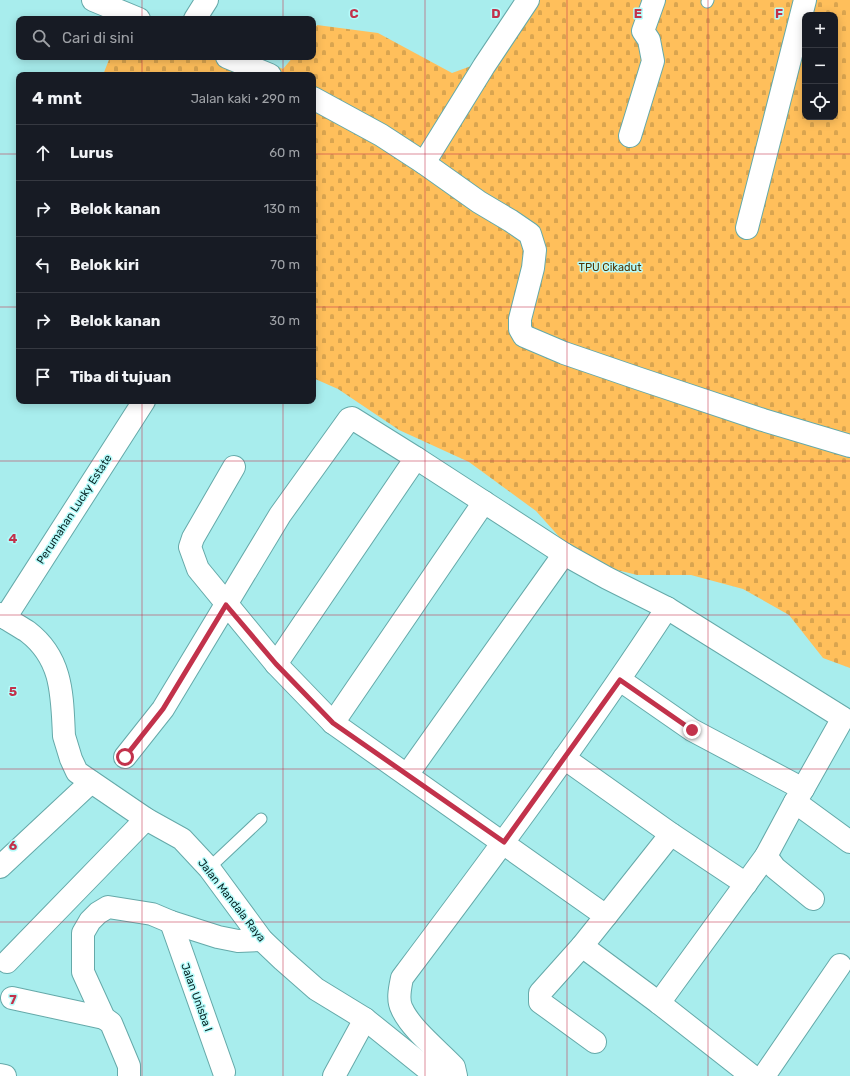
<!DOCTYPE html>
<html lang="id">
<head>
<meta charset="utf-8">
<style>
  :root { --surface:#171b24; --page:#20242c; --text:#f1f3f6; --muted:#9ea1a6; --line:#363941 }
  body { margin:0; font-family:Rubik,sans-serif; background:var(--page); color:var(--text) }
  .controls { position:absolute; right:12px; top:12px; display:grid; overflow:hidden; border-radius:8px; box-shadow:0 2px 10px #0003 }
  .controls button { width:36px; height:36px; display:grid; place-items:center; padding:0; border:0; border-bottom:1px solid var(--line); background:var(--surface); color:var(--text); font:20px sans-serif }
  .stop { position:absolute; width:12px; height:12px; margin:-9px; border:3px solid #c2324b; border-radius:50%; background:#fff }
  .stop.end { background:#c2324b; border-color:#fff; box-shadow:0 1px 4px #0008 }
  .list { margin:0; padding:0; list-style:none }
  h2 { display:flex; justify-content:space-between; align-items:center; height:52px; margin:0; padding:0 16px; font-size:17px }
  h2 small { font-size:13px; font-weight:400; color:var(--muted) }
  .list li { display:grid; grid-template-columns:26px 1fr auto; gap:12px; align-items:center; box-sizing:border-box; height:56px; padding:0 16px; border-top:1px solid var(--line) }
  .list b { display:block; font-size:15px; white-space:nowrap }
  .list em { font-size:13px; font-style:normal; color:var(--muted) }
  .icon { flex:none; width:22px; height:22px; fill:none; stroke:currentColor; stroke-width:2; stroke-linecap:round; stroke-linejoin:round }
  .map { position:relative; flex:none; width:850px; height:1076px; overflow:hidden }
  .search { position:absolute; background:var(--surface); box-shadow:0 2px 10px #0003; left:16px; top:16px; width:300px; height:44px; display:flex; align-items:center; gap:10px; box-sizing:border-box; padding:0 14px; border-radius:8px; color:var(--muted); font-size:15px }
  .panel { position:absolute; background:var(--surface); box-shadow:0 2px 10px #0003; left:16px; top:72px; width:300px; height:332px; border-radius:8px }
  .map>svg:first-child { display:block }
  .cemetery { fill:url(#cemetery-stones); fill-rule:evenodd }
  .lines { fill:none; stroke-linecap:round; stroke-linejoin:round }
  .lane-casing { stroke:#65a9a9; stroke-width:13 }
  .street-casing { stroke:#65a9a9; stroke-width:24 }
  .secondary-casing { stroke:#65a9a9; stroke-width:24 }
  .lane { stroke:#fff; stroke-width:11 }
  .street { stroke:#fff; stroke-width:22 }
  .secondary { stroke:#fff; stroke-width:22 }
  .route { stroke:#c2324b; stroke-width:5 }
  .grid { fill:none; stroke:#c2324b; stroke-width:1; stroke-opacity:0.55 }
  .labels { text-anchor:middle; stroke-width:3; stroke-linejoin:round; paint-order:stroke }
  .park-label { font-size:11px; fill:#503300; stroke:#b5fbfa }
  .street-label { font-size:11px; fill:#072424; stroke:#b5fbfa }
  .grid-label { font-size:13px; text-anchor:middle; font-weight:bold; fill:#c2324b; stroke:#b5fbfa; stroke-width:3; stroke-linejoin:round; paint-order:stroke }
</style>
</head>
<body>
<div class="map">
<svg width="850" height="1076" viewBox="0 0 850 1076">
  <defs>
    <pattern id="cemetery-stones" width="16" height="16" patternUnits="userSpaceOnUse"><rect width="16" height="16" fill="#ffbf5b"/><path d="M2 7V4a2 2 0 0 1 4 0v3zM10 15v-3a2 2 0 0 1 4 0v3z" fill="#d9a44f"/></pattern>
  </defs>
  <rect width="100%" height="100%" fill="#a8eded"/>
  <path class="cemetery" d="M529,0H850V668L823,658L789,615L743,589L691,575H637L581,561L536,511L469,462L399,430L338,389L313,378V75H103L110,57H255L283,69L293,57H313V31L317,25L378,33L452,73L485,61ZM805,15H835V117H805Z"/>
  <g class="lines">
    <g class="lane-casing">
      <g id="lane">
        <path d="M707,2L708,0"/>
        <path d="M209,868L261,819"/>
      </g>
    </g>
    <g class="street-casing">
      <g id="street">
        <path d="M93,0L139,19"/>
        <path d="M195,19L207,0"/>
        <path d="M227,57L270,75"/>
        <path d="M313,98L381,135L424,163L479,202L511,221L530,234L535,250L533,268L520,319V329L524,336L564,353L637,378L763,420L850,446"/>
        <path d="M630,136L653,61L649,40L643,31L654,0"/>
        <path d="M424,163L484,66L528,0"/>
        <path d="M747,228L805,0"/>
        <path d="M416,458L564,554L607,578L667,608L843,718L803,789L795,802L766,856L659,1003"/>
        <path d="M234,467L193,538L190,547L198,569L276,664L333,723L606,916L582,946"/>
        <path d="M5,618L144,401"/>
        <path d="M620,680L692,730L803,789"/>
        <path d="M333,723L484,502"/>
        <path d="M125,757L163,709L280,515L349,419L352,418L416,458L276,664"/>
        <path d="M564,758L671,834L746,884"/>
        <path d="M407,775L564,554"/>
        <path d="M795,802L850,842"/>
        <path d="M766,856L775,868L813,899"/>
        <path d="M0,867L91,782"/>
        <path d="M606,916L671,834"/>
        <path d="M171,922L224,1072"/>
        <path d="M7,962L146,819"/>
        <path d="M12,998L104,1018"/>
        <path d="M595,1042L540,1002V993L582,946L659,1003L752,1076"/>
        <path d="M0,1075L5,1076"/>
        <path d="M129,1076V1066L111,1023L104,1018L83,972V933L90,921L98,913L108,907L152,914L171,922L218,937L238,941L262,940"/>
        <path d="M334,1076L365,1019"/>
        <path d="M456,1076L454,1067C439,1051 411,1029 402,1009C397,1000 400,988 402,978C493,857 584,735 667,608"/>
        <path d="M764,1076L840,965"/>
      </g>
    </g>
    <g class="secondary-casing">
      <path id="secondary" d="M0,614C9,621 19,626 28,632C63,659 62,696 64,736L71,759L77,772L146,819L182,839L209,868L262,940L283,960L316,989L365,1019L436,1076"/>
    </g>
    <use href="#lane" class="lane"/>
    <use href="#street" class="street"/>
    <use href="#secondary" class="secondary"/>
  </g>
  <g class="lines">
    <path class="route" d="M125,757L163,709L226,605L276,664L333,723L504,842L620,680L692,730"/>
  </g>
  <path class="grid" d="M142,0V19M283,0V19M425,0V1076M567,0V1076M708,0V1076M142,57V75M283,57V75M0,154H19M313,154H850M0,307H19M313,307H850M142,401V1076M283,401V1076M0,461H850M0,615H850M0,769H850M0,922H850"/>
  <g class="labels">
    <g class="park-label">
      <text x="610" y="271">TPU Cikadut</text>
    </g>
    <g class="street-label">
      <text transform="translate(74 509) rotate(-57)" y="4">Perumahan Lucky Estate</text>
      <text transform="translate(232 900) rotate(52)" y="4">Jalan Mandala Raya</text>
      <text transform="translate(197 997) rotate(70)" y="4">Jalan Unisba I</text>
    </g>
  </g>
  <g class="grid-label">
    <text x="354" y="18">C</text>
    <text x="496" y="18">D</text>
    <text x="638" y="18">E</text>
    <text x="779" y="18">F</text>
    <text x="13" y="543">4</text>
    <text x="13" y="696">5</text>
    <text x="13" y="850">6</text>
    <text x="13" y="1004">7</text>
  </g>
</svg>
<div class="controls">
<button>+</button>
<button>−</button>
<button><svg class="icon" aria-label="locate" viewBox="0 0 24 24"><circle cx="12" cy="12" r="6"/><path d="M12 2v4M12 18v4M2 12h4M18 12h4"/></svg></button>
</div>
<div class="stop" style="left:125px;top:757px"></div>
<div class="stop end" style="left:692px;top:730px"></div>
<div class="search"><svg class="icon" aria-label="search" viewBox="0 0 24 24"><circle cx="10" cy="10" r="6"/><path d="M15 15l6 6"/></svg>Cari di sini</div>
<section class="panel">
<h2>4 mnt<small>Jalan kaki · 290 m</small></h2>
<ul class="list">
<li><svg class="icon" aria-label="ahead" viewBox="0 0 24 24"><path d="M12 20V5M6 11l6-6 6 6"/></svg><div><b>Lurus</b></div><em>60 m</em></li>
<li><svg class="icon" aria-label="right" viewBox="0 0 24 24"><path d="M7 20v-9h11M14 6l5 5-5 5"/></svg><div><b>Belok kanan</b></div><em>130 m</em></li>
<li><svg class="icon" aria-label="left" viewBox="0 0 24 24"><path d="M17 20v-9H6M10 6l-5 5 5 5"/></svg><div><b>Belok kiri</b></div><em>70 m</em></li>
<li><svg class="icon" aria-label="right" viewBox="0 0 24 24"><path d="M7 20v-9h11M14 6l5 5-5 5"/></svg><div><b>Belok kanan</b></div><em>30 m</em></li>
<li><svg class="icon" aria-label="arrive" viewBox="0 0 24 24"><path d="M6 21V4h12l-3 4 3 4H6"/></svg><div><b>Tiba di tujuan</b></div></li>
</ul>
</section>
</div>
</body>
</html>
